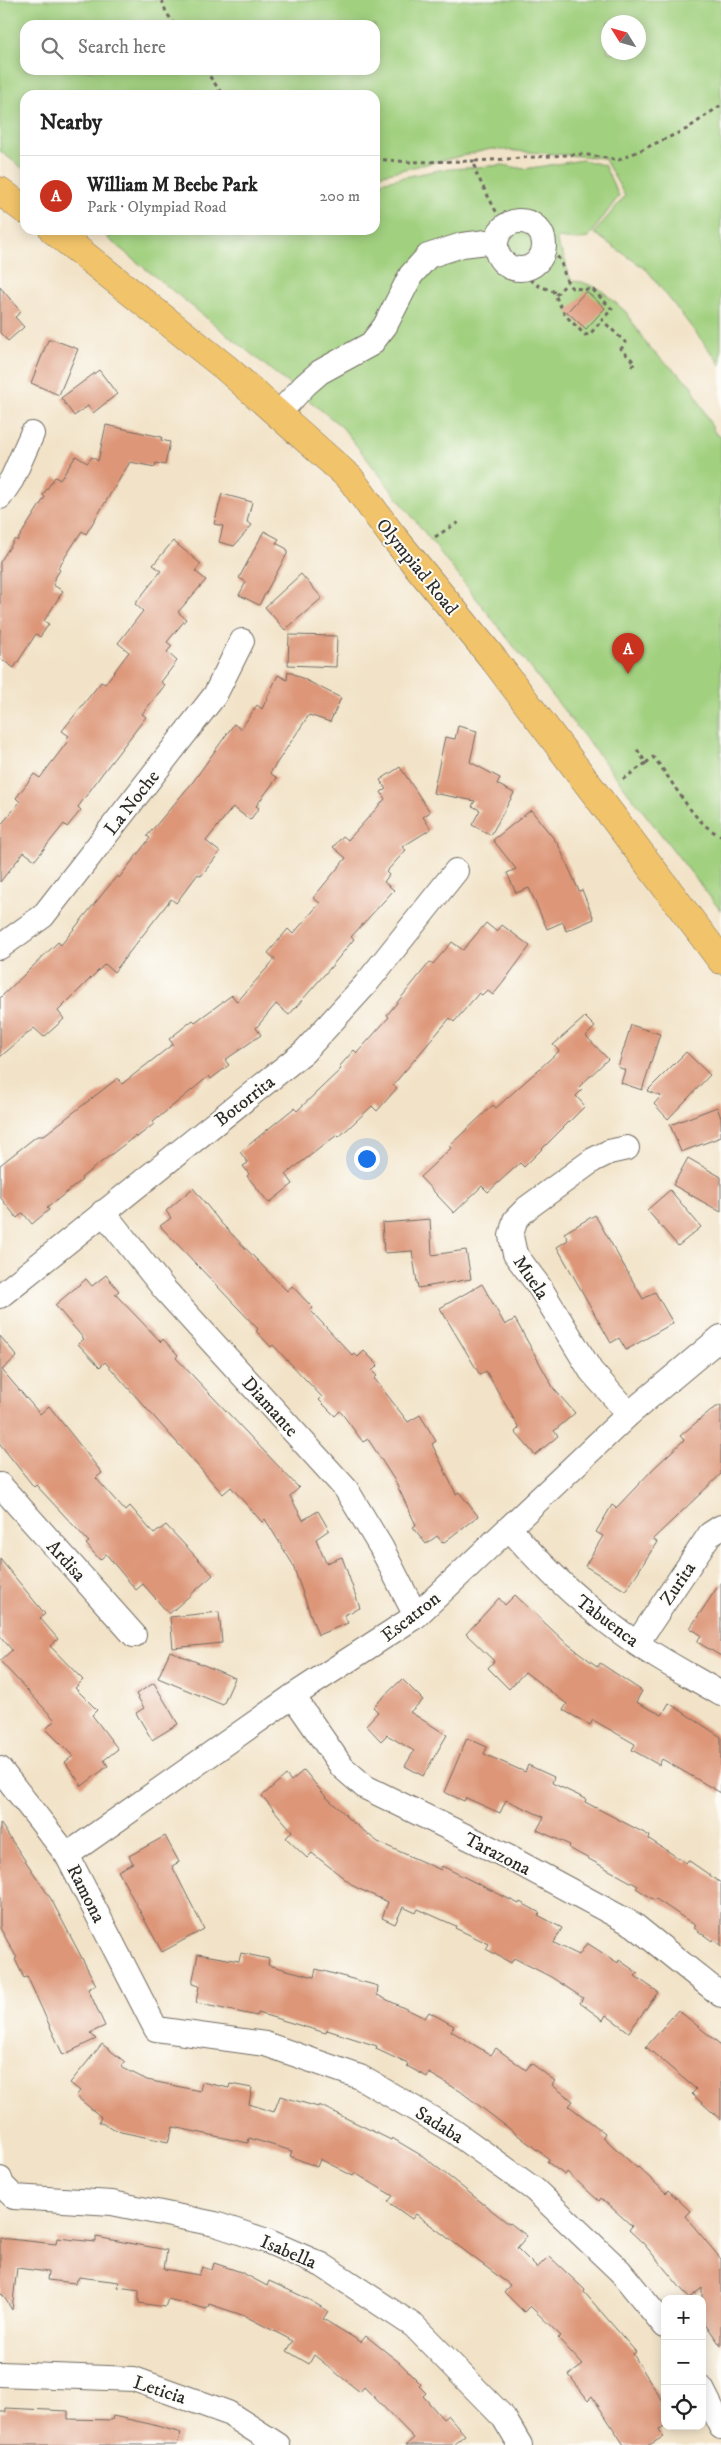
<!DOCTYPE html>
<html lang="en">
<head>
<meta charset="utf-8">
<style>
  :root { --surface:#fff; --page:#f6f6f6; --text:#222; --muted:#767676; --line:#e0e0e0; --accent:#c8321e }
  body { margin:0; font-family:"IM FELL DW Pica",serif; background:var(--page); color:var(--text) }
  .controls { position:absolute; right:15px; bottom:15px; display:grid; overflow:hidden; border-radius:10px; box-shadow:0 2px 12px #0003 }
  .controls button { width:45px; height:45px; display:grid; place-items:center; padding:0; border:0; border-bottom:1px solid var(--line); background:var(--surface); color:var(--text); font:25px sans-serif }
  .compass { position:absolute; left:601px; top:15px; width:45px; height:45px; border-radius:50%; background:var(--surface); box-shadow:0 2px 12px #0003; rotate:307deg }
  .you { position:absolute; left:366px; top:1158px; width:18px; height:18px; margin:-12px; border:4px solid #fff; border-radius:50%; background:#1a73e8; box-shadow:0 0 0 8px #1a73e833 }
  .badge { display:grid; place-items:center; width:32px; height:32px; border-radius:50%; background:var(--accent); color:#fff; font-size:16px; font-weight:700 }
  .pin { position:absolute; translate:-50% -41px; filter:drop-shadow(0 1px 2px #0008) }
  .pin::after { content:''; position:absolute; top:26px; width:18px; height:15px; background:inherit; clip-path:polygon(0 0,100% 0,50% 100%) }
  .list { margin:0; padding:0; list-style:none }
  h2 { display:flex; justify-content:space-between; align-items:center; height:65px; margin:0; padding:0 20px; font-size:21px }
  h2 small { font-size:16px; font-weight:400; color:var(--muted) }
  .list li { display:grid; grid-template-columns:32px 1fr auto; gap:15px; align-items:center; box-sizing:border-box; height:80px; padding:0 20px; border-top:1px solid var(--line) }
  .list b { display:block; font-size:19px; white-space:nowrap }
  .list p { margin:0; font-size:16px; white-space:nowrap; color:var(--muted) }
  .list em { font-size:16px; font-style:normal; color:var(--muted) }
  .icon { flex:none; width:28px; height:28px; fill:none; stroke:currentColor; stroke-width:2; stroke-linecap:round; stroke-linejoin:round }
  .map { position:relative; flex:none; width:721px; height:2445px; overflow:hidden }
  .search { position:absolute; background:var(--surface); box-shadow:0 2px 12px #0003; left:20px; top:20px; width:360px; height:55px; display:flex; align-items:center; gap:12px; box-sizing:border-box; padding:0 18px; border-radius:15px; color:var(--muted); font-size:19px }
  .panel { position:absolute; background:var(--surface); box-shadow:0 2px 12px #0003; left:20px; top:90px; width:360px; height:145px; border-radius:15px }
  .map>svg:first-child { display:block }
  .green { fill:#a1d07f; stroke:#667e55; fill-rule:evenodd }
  .building { fill:#dd9678 }
  .lines { fill:none; stroke-linecap:round; stroke-linejoin:round }
  .minor-casing { stroke:#716b62; stroke-width:26 }
  .major-casing { stroke:#716b62; stroke-width:29 }
  .path { stroke:#716b62; stroke-width:3; stroke-dasharray:4 4; stroke-linecap:butt }
  .minor { stroke:#fff; stroke-width:24 }
  .major { stroke:#f1c36a; stroke-width:28 }
  .labels { text-anchor:middle; stroke-width:4; stroke-linejoin:round; paint-order:stroke }
  .street-label { font-size:19px; fill:#2b2b2b; stroke:#fdfcf7 }
</style>
</head>
<body>
<div class="map">
<svg width="721" height="2445" viewBox="0 0 721 2445">
  <rect width="100%" height="100%" fill="#fdfcf7"/>
  <filter id="ink" filterUnits="userSpaceOnUse"><feTurbulence type="fractalNoise" baseFrequency=".02" numOctaves="2"/><feDisplacementMap in="SourceGraphic" scale="10" xChannelSelector="R" yChannelSelector="G"/><feConvolveMatrix kernelMatrix="1 2 1 2 8 2 1 2 1" color-interpolation-filters="sRGB"/></filter>
  <filter id="wash" filterUnits="userSpaceOnUse"><feTurbulence type="fractalNoise" baseFrequency=".0096" numOctaves="4" result="noise"/><feDisplacementMap in="SourceGraphic" scale="20" xChannelSelector="R" yChannelSelector="G"/><feGaussianBlur stdDeviation="1.12" result="paint"/><feColorMatrix in="noise" values="0 0 0 0 0 0 0 0 0 0 0 0 0 0 0 0 0 1.4 0 .05"/><feComposite in="paint" operator="in"/></filter>
  <g filter="url(#wash)">
    <rect width="100%" height="100%" fill="#f2e3c8"/>
    <g class="green">
      <path d="M0,0H721V365L647,270L594,233L625,196L604,158L491,149L375,176V95H25V170L0,151ZM608,22H638V52H608ZM25,25H375V70H25Z"/>
      <path d="M582,160L604,165L619,196L588,238L576,240L557,238C557,248 561,249 564,257C568,268 565,269 572,281L582,282L600,289L626,312L649,348L691,385L715,433L721,437V911L342,427L106,237L140,230H375V183L439,170L503,165L524,169Z"/>
    </g>
    <g id="blocks">
      <g class="building">
        <path d="M0,287L21,312L15,317L24,327L8,341L0,333Z"/>
        <path d="M586,291L605,308L586,329L567,312Z"/>
        <path d="M48,340H54L78,349L59,395L31,383Z"/>
        <path d="M99,370L117,394L93,413L88,406L74,416L61,398Z"/>
        <path d="M106,425L162,437L161,440L170,442L165,465L156,463L155,467L130,462L86,534L82,531L58,568L60,570L53,581L55,582L53,585L63,591L44,621L49,624L40,637L36,634L14,668L0,658V562L15,539L17,541L45,497L43,495L55,477L60,480L76,456L87,463L92,457L98,461Z"/>
        <path d="M222,494L252,502L247,522L252,525L234,546L219,542L223,526L214,524Z"/>
        <path d="M264,531L279,539L276,543L287,549V554L259,605L239,595L246,582L239,578Z"/>
        <path d="M173,541L201,564L195,571L206,580L178,612L186,619L167,642L172,646L167,652L177,661L161,682L165,685L142,714L146,717L102,774L78,807L81,810L67,827L64,824L35,860L24,852L0,882V826L20,802L16,798L34,774L40,778L68,741L66,739L69,736L62,731L101,682L105,684L129,652L118,643L143,611L135,604L161,571L153,565Z"/>
        <path d="M301,574L322,598L285,630L265,607Z"/>
        <path d="M289,635L337,636L336,667L288,665Z"/>
        <path d="M288,671L341,698L330,722L309,715L270,773L277,778L256,806L259,808L250,820L233,807L206,841L220,852L201,876L198,874L176,903L171,899L114,972L105,964L58,1011L64,1019L44,1037L34,1028L0,1057V998L58,942L61,945L117,876L119,878L150,838L147,836L192,783L234,724L241,729L257,705L262,709L278,675L287,680Z"/>
        <path d="M458,726L477,731L470,762L500,778L497,784L514,793L491,835L472,825L480,810L472,806L475,801L433,793L445,737L455,739Z"/>
        <path d="M400,767L430,812L423,817L431,829L402,847L406,850L386,872L389,875L384,882L394,890L351,937L354,939L331,967L289,1015L276,1004L256,1028L261,1035L225,1060L229,1065L211,1079L209,1076L153,1122L154,1124L136,1138L135,1136L81,1178L82,1180L47,1208L49,1210L32,1224L23,1213L17,1218L0,1197V1165L37,1136H43L118,1078L122,1084L173,1044L169,1039L193,1020L195,1022L232,995L237,1002L275,959L268,953L288,929L293,934L320,903L313,898L346,858L333,847L343,836L348,840L385,799L381,792L386,789L380,780Z"/>
        <path d="M531,810L558,844L579,891L582,890L594,919L566,931L563,922L547,929L529,888L516,893L507,873L516,869L493,840Z"/>
        <path d="M486,923L497,932L502,925L530,946L502,984L493,995L487,990L482,995L479,993L454,1022L450,1018L393,1085L397,1088L377,1111L372,1106L339,1137L337,1135L286,1174L293,1184L269,1203L247,1176L249,1174L243,1166L248,1163L240,1152L294,1108L297,1111L341,1069L339,1067L354,1050L357,1053L389,1017L387,1015L430,962L433,964L452,942L463,950Z"/>
        <path d="M585,1017L595,1027L586,1036L608,1059L579,1087L582,1090L576,1096L585,1106L524,1167L520,1163L488,1192L482,1186L454,1213L420,1177L451,1148L449,1146L493,1105L496,1108L559,1051L553,1045Z"/>
        <path d="M631,1025L660,1034L642,1090L621,1083L625,1070L618,1067Z"/>
        <path d="M686,1052L710,1075L668,1119L654,1104L661,1096L647,1091Z"/>
        <path d="M717,1107L721,1118V1137L681,1152L670,1125Z"/>
        <path d="M688,1158L721,1177V1212L673,1185Z"/>
        <path d="M193,1188L221,1223L287,1291L292,1286L313,1308L310,1310L353,1356L355,1354L358,1357L364,1351L378,1365L372,1371L377,1376L374,1378L408,1422L420,1415L436,1441L432,1444L456,1494L459,1492L478,1516L443,1543L437,1536L426,1544L413,1527L416,1525L395,1481L368,1439L363,1442L340,1411L335,1416L319,1400L322,1397L273,1345L271,1347L256,1331L258,1329L160,1226L171,1218L166,1211Z"/>
        <path d="M670,1190L701,1227L678,1246L647,1210Z"/>
        <path d="M595,1215L643,1299L655,1292L673,1323L626,1350L619,1338L611,1343L557,1247L568,1240L564,1233Z"/>
        <path d="M430,1219L432,1255L466,1250L471,1279L418,1288L412,1251L384,1253L382,1223Z"/>
        <path d="M106,1275L119,1291L115,1294L161,1342L163,1339L178,1355L176,1358L299,1488L290,1496L303,1520L318,1511L329,1530L316,1539L326,1563L342,1557L360,1608L344,1615L348,1623L318,1635L292,1563L265,1519L262,1522L231,1487L223,1494L105,1362L100,1367L78,1344L84,1339L55,1305L86,1279L92,1286Z"/>
        <path d="M482,1284L505,1325L515,1319L554,1389L575,1413L554,1431L558,1436L535,1455L515,1432L519,1428L486,1371L480,1375L440,1308Z"/>
        <path d="M0,1336L17,1356L2,1370L40,1414L49,1406L102,1473L96,1478L125,1511L130,1506L154,1534L166,1525L213,1575L169,1614L143,1584L136,1590L106,1554L100,1560L86,1544L89,1542L36,1485L34,1487L0,1444Z"/>
        <path d="M721,1405V1474L653,1539L657,1542L626,1591L585,1566L603,1536L596,1532L612,1505L616,1508L654,1468L684,1440L680,1436L711,1410Z"/>
        <path d="M0,1559L45,1614L40,1618L58,1639L50,1646L83,1680L75,1688L97,1710L92,1715L118,1749L104,1760L108,1766L82,1786L65,1762L73,1756L46,1729L55,1720L0,1661L12,1650L0,1636Z"/>
        <path d="M721,1582V1656L697,1642L701,1635L690,1628Z"/>
        <path d="M515,1595L564,1641L598,1667L600,1663L642,1691L636,1702L662,1715L669,1703L721,1737V1793L662,1759L659,1765L632,1750L635,1744L593,1720L590,1725L563,1710L567,1704L525,1672L509,1689L488,1668L494,1661L466,1634L499,1598L505,1605Z"/>
        <path d="M219,1612L222,1643L173,1648L170,1617Z"/>
        <path d="M170,1651L235,1678L223,1705L158,1678Z"/>
        <path d="M402,1679L423,1700L410,1712L447,1735L423,1776L405,1766L414,1751L387,1735L381,1741L366,1725L378,1712L373,1707Z"/>
        <path d="M154,1683L178,1724L152,1740L136,1713L144,1708L136,1694Z"/>
        <path d="M467,1738L487,1747L484,1754L525,1772L528,1765L554,1777L552,1783L586,1799L585,1802L650,1836L649,1839L686,1863L688,1860L721,1883V1946L713,1939L712,1941L694,1928L696,1926L656,1899L654,1900L636,1888L638,1886L569,1848L570,1845L537,1830L544,1817L506,1800L500,1813L466,1798L464,1801L444,1792Z"/>
        <path d="M304,1770L326,1797L346,1815L345,1816L378,1842L441,1870L442,1866L519,1904L520,1902L540,1913L538,1915L562,1928L554,1943L579,1955L587,1943L618,1963L619,1960L638,1973L635,1976L658,1992L629,2032L606,2015L603,2020L580,2003L583,1998L551,1977L514,1958L511,1963L486,1949L489,1944L455,1928L456,1926L418,1909L416,1913L403,1907L395,1924L382,1918L388,1902L355,1887L312,1853L307,1858L286,1838L292,1831L262,1796L286,1775L291,1781Z"/>
        <path d="M0,1823L51,1899L96,1985L88,1989L105,2026L90,2033L96,2039L63,2055L27,1976L24,1978L15,1959L17,1958L0,1928Z"/>
        <path d="M165,1836L179,1862L172,1866L204,1929L162,1952L118,1871L133,1863L129,1856Z"/>
        <path d="M241,1953L269,1959L268,1965L314,1977L316,1969L378,1986L377,1995L425,2018L429,2012L454,2026L451,2031L491,2055L496,2048L526,2070L531,2063L555,2081L552,2085L573,2101L569,2106L605,2133L603,2137L637,2168L638,2167L666,2193L668,2190L690,2211L685,2216L721,2259V2346L702,2319V2288L689,2298L644,2244L629,2230L632,2226L601,2198L599,2201L567,2172L565,2175L547,2162L549,2159L460,2091L429,2073L427,2077L407,2066L408,2064L376,2049L377,2046L327,2030L326,2033L258,2013L257,2016L196,2003L199,1986L192,1984L198,1954L239,1961Z"/>
        <path d="M678,2010L721,2045V2120L692,2094L696,2089L646,2047Z"/>
        <path d="M102,2044L125,2062L121,2067L147,2080L200,2091L202,2082L229,2088L230,2084L252,2088L249,2104L274,2112L280,2096L318,2107L319,2105L391,2140L392,2138L424,2157L509,2224L510,2223L527,2236L517,2248L537,2268L549,2256L585,2290L584,2292L636,2352L633,2354L665,2405V2427L659,2430L663,2437L649,2445H624L592,2396L588,2400L569,2375L583,2365L558,2338L561,2336L530,2306L524,2312L504,2292L510,2285L416,2214L412,2219L388,2202L393,2196L355,2173L353,2176L320,2159L317,2167L290,2156L292,2151L249,2138L248,2143L173,2127L168,2142L121,2132L99,2122L101,2117L76,2096L80,2091L70,2083Z"/>
        <path d="M96,2237L167,2250L164,2269L199,2275L202,2267L212,2270L214,2263L241,2272L267,2286L269,2281L306,2298L328,2311L323,2319L361,2342L366,2336L400,2363L421,2384L419,2386L426,2393L423,2396L443,2419L448,2415L465,2435L453,2445H406L414,2438L364,2387L360,2392L314,2355L309,2364L287,2351L293,2341L245,2316L209,2304L207,2309L168,2299L165,2307L139,2303V2290L118,2287L119,2282L79,2277L75,2283L47,2280L48,2272L17,2268L12,2310L3,2295L0,2294V2238L56,2244L57,2238L96,2242Z"/>
        <path d="M6,2408L68,2411V2419L112,2420L113,2416L150,2424L181,2433L177,2445H0V2412H6Z"/>
      </g>
    </g>
  </g>
  <g filter="url(#ink)">
    <use href="#blocks" fill-opacity="0" stroke="#716b62" stroke-width="1"/>
    <g class="lines">
      <g class="minor-casing">
        <g id="minor">
          <circle cx="520" cy="245" r="24"/>
          <path d="M277,415L305,385L320,372L371,344L385,326L411,275L428,256L462,245L495,241"/>
          <path d="M0,497L12,479L32,434"/>
          <path d="M0,947L43,916L215,695L242,641"/>
          <path d="M627,1148L609,1152L593,1160L527,1208L515,1220L511,1236L515,1254L539,1286L591,1371L629,1414"/>
          <path d="M103,1212L165,1290L346,1489L381,1547L416,1616"/>
          <path d="M0,1296L304,1052L365,985L456,871"/>
          <path d="M0,1485L134,1635"/>
          <path d="M509,1528C547,1572 588,1610 636,1643C663,1662 693,1677 721,1694"/>
          <path d="M637,1643L710,1534L721,1527"/>
          <path d="M293,1696L342,1767L365,1787L508,1857L634,1925L721,1995"/>
          <path d="M0,1769L67,1855L156,2029L265,2044L360,2077L453,2131L535,2190L620,2271L665,2326"/>
          <path d="M67,1855L293,1696L416,1616L629,1414L721,1337"/>
          <path d="M0,2179L2,2185L14,2197L112,2203L215,2224L267,2241L322,2265L414,2326L504,2418L520,2445"/>
          <path d="M0,2374L134,2379L228,2413L278,2445"/>
          <path d="M702,2389L721,2427"/>
        </g>
      </g>
      <g class="major-casing">
        <g id="major">
          <path d="M0,191L25,210"/>
          <path d="M53,230L226,368L350,478L391,534L495,661L721,960"/>
        </g>
      </g>
      <g class="path">
        <path d="M162,0L166,12L175,25"/>
        <path d="M205,70L223,95"/>
        <path d="M375,159L410,162L475,161V171L501,221"/>
        <path d="M475,161L582,154L619,160L687,129L721,105"/>
        <path d="M550,254L556,255C565,264 562,278 572,288L593,290L612,309L602,320L626,343L621,349L635,363L630,368"/>
        <path d="M530,280L539,286L553,291L565,315L585,335L590,334L602,320"/>
        <path d="M556,295L567,283"/>
        <path d="M435,537L457,523L460,527"/>
        <path d="M646,763L653,757C675,782 690,821 721,836"/>
        <path d="M623,779L646,763L636,748"/>
      </g>
      <use href="#minor" class="minor"/>
      <use href="#major" class="major"/>
    </g>
  </g>
  <g class="labels">
    <g class="street-label">
      <text transform="translate(418 566) rotate(51)" y="7">Olympiad Road</text>
      <text transform="translate(131 802) rotate(-52)" y="7">La Noche</text>
      <text transform="translate(244 1100) rotate(-38)" y="7">Botorrita</text>
      <text transform="translate(532 1277) rotate(56)" y="7">Muela</text>
      <text transform="translate(271 1406) rotate(48)" y="7">Diamante</text>
      <text transform="translate(67 1560) rotate(48)" y="7">Ardisa</text>
      <text transform="translate(677 1583) rotate(-56)" y="7">Zurita</text>
      <text transform="translate(410 1616) rotate(-38)" y="7">Escatron</text>
      <text transform="translate(608 1620) rotate(37)" y="7">Tabuenca</text>
      <text transform="translate(498 1853) rotate(27)" y="7">Tarazona</text>
      <text transform="translate(87 1893) rotate(63)" y="7">Ramona</text>
      <text transform="translate(440 2124) rotate(32)" y="7">Sadaba</text>
      <text transform="translate(289 2251) rotate(23)" y="7">Isabella</text>
      <text transform="translate(160 2389) rotate(18)" y="7">Leticia</text>
    </g>
  </g>
</svg>
<div class="controls">
<button>+</button>
<button>−</button>
<button><svg class="icon" aria-label="locate" viewBox="0 0 24 24"><circle cx="12" cy="12" r="6"/><path d="M12 2v4M12 18v4M2 12h4M18 12h4"/></svg></button>
</div>
<svg class="compass" viewBox="-18 -18 36 36"><path d="M0-13l5 13h-10z" fill="#e53935"/><path d="M0 13l5-13h-10z" fill="#767676"/></svg>
<div class="you"></div>
<div class="pin badge" style="left:628px;top:674px">A</div>
<div class="search"><svg class="icon" aria-label="search" viewBox="0 0 24 24"><circle cx="10" cy="10" r="6"/><path d="M15 15l6 6"/></svg>Search here</div>
<section class="panel">
<h2>Nearby<small></small></h2>
<ul class="list">
<li><span class="badge">A</span><div><b>William M Beebe Park</b><p>Park · Olympiad Road</p></div><em>200 m</em></li>
</ul>
</section>
</div>
</body>
</html>
